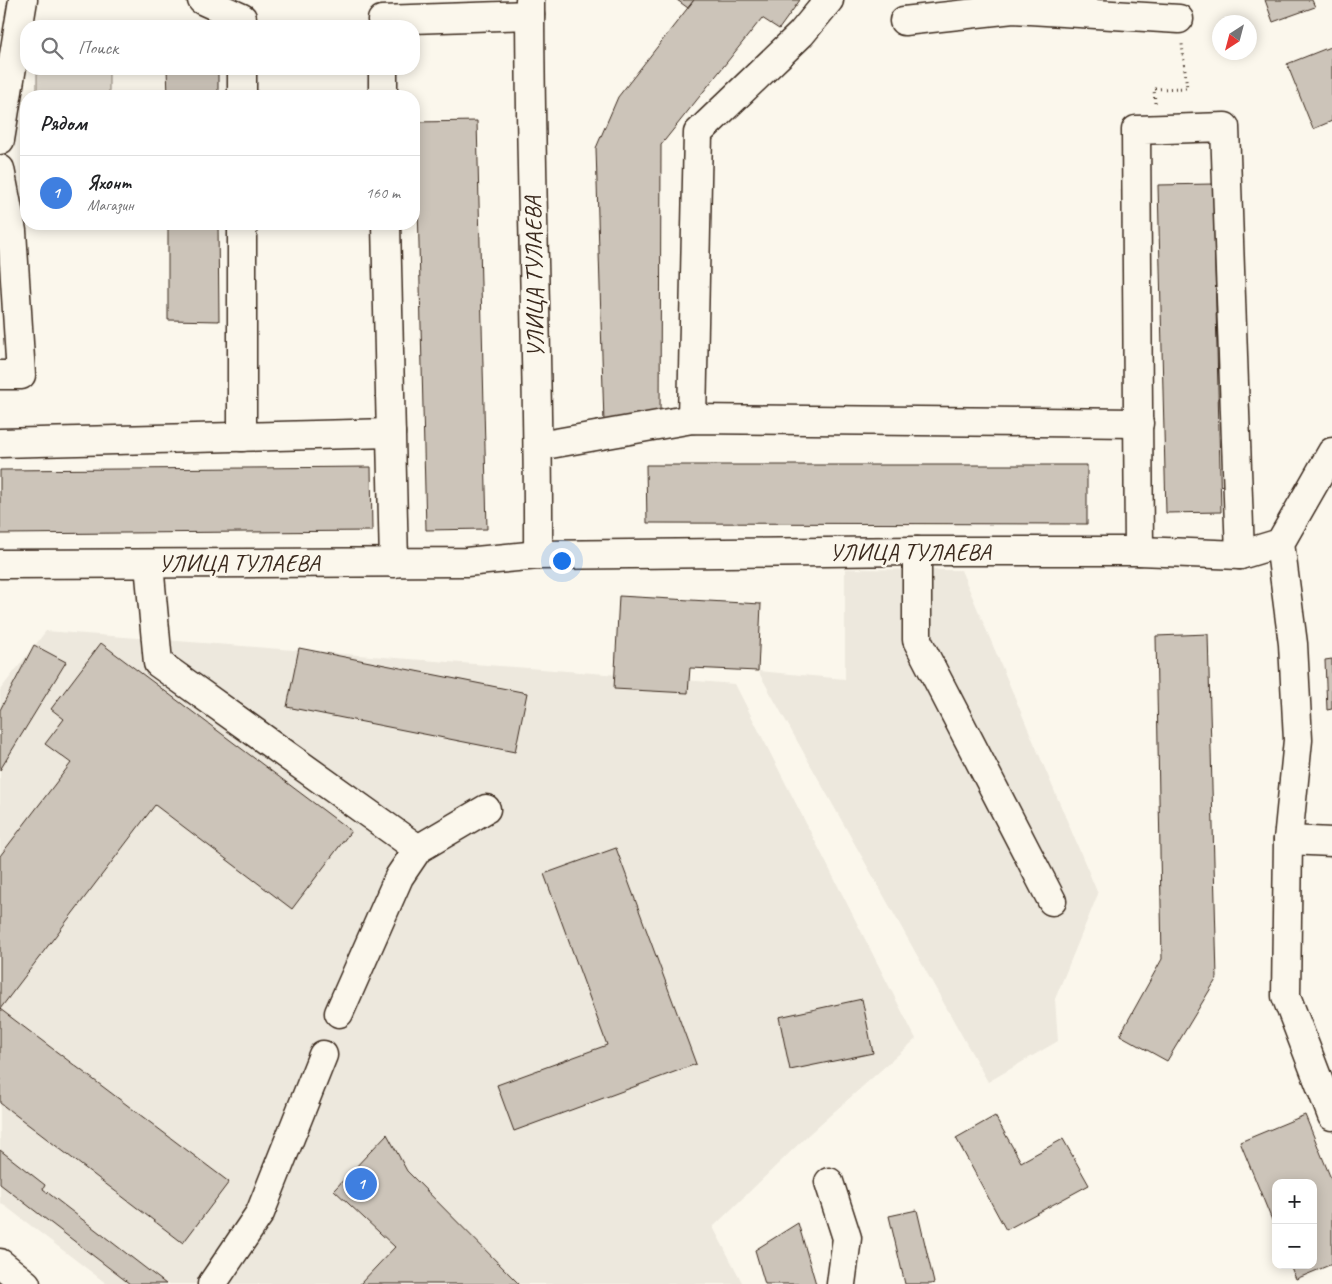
<!DOCTYPE html>
<html lang="ru">
<head>
<meta charset="utf-8">
<style>
  :root { --surface:#fff; --page:#f6f6f6; --text:#202124; --muted:#757577; --line:#e0e0e0; --accent:#1a73e8 }
  body { margin:0; font-family:Caveat,sans-serif; background:var(--page); color:var(--text) }
  .controls { position:absolute; right:15px; bottom:15px; display:grid; overflow:hidden; border-radius:10px; box-shadow:0 2px 12px #0003 }
  .controls button { width:45px; height:45px; display:grid; place-items:center; padding:0; border:0; border-bottom:1px solid var(--line); background:var(--surface); color:var(--text); font:25px sans-serif }
  .compass { position:absolute; left:1212px; top:15px; width:45px; height:45px; border-radius:50%; background:var(--surface); box-shadow:0 2px 12px #0003; rotate:216deg }
  .you { position:absolute; left:561px; top:560px; width:18px; height:18px; margin:-12px; border:4px solid #fff; border-radius:50%; background:#1a73e8; box-shadow:0 0 0 8px #1a73e833 }
  .badge { display:grid; place-items:center; width:32px; height:32px; border-radius:50%; background:var(--accent); color:#fff; font-size:16px; font-weight:700 }
  .pin { position:absolute; translate:-50% -50%; border:2px solid #fff; box-shadow:0 1px 5px #0006 }
  .list { margin:0; padding:0; list-style:none }
  h2 { display:flex; justify-content:space-between; align-items:center; height:65px; margin:0; padding:0 20px; font-size:21px }
  h2 small { font-size:16px; font-weight:400; color:var(--muted) }
  .list li { display:grid; grid-template-columns:32px 1fr auto; gap:15px; align-items:center; box-sizing:border-box; height:75px; padding:0 20px; border-top:1px solid var(--line) }
  .list b { display:block; font-size:19px; white-space:nowrap }
  .list p { margin:0; font-size:16px; white-space:nowrap; color:var(--muted) }
  .list em { font-size:16px; font-style:normal; color:var(--muted) }
  .icon { flex:none; width:28px; height:28px; fill:none; stroke:currentColor; stroke-width:2; stroke-linecap:round; stroke-linejoin:round }
  .map { position:relative; flex:none; width:1332px; height:1284px; overflow:hidden }
  .search { position:absolute; background:var(--surface); box-shadow:0 2px 12px #0003; left:20px; top:20px; width:400px; height:55px; display:flex; align-items:center; gap:12px; box-sizing:border-box; padding:0 18px; border-radius:20px; color:var(--muted); font-size:19px }
  .panel { position:absolute; background:var(--surface); box-shadow:0 2px 12px #0003; left:20px; top:90px; width:400px; height:140px; border-radius:20px }
  .map>svg:first-child { display:block }
  .built { fill:#ede8dd }
  .green { fill:#dfd9ce; stroke:#8d8276 }
  .building { fill:#ccc4b9; stroke:#3b2a1e }
  .lines { fill:none; stroke-linecap:round; stroke-linejoin:round }
  .minor-casing { stroke:#3b2a1e; stroke-width:31 }
  .major-casing { stroke:#3b2a1e; stroke-width:31 }
  .path { stroke:#3b2a1e; stroke-width:3; stroke-dasharray:1 4; stroke-linecap:butt }
  .minor { stroke:#fbf7ec; stroke-width:28 }
  .major { stroke:#fbf7ec; stroke-width:28 }
  .labels { text-anchor:middle; stroke-width:5; stroke-linejoin:round; paint-order:stroke }
  .street-label { font-size:24px; fill:#3b2a1e; stroke:#fbf7ec }
</style>
</head>
<body>
<div class="map">
<svg width="1332" height="1284" viewBox="0 0 1332 1284">
  <rect width="100%" height="100%" fill="#fbf7ec"/>
  <filter id="ink" filterUnits="userSpaceOnUse"><feTurbulence type="fractalNoise" baseFrequency=".02" numOctaves="2"/><feDisplacementMap in="SourceGraphic" scale="10" xChannelSelector="R" yChannelSelector="G"/><feConvolveMatrix kernelMatrix="1 2 1 2 8 2 1 2 1" color-interpolation-filters="sRGB"/></filter>
  <g filter="url(#ink)">
    <g class="built">
      <path d="M845,569L961,570L1098,894L1055,999L1058,1041L988,1082L758,671L845,679Z"/>
      <path d="M46,631L735,684L916,1039L809,1134L713,1227L743,1284H107L0,1202V690Z"/>
    </g>
    <rect class="green" x="37" y="69" width="72" height="27"/>
    <g class="building">
      <path d="M677,0H694L688,8Z"/>
      <path d="M694,0H800L779,29L762,18L661,145L660,420L604,424L596,148L618,97Z"/>
      <path d="M1265,0H1312L1315,7L1273,22Z"/>
      <path d="M1330,47L1332,51V121L1313,129L1287,64Z"/>
      <path d="M167,69H218V96H168Z"/>
      <path d="M477,121L487,529L426,530L416,122Z"/>
      <path d="M1213,184L1221,512L1166,513L1158,185Z"/>
      <path d="M168,224H218L219,321L168,320Z"/>
      <path d="M646,465H1087V524L647,523Z"/>
      <path d="M371,467L372,531L0,534V470Z"/>
      <path d="M619,596L761,604L758,671L690,668L688,693L614,689Z"/>
      <path d="M1208,634L1217,978L1167,1061L1120,1035L1162,959L1156,636Z"/>
      <path d="M101,643L351,831L292,909L155,805L0,1009L229,1182L183,1243L0,1103V856L71,763L45,744L64,719L51,709Z"/>
      <path d="M34,645L66,662L0,770V710Z"/>
      <path d="M299,648L527,693L515,752L287,707Z"/>
      <path d="M1332,659V709L1327,710L1325,660Z"/>
      <path d="M616,848L696,1064L514,1131L497,1085L607,1045L544,874Z"/>
      <path d="M862,999L873,1053L790,1070L779,1017Z"/>
      <path d="M1305,1115L1332,1181V1264L1296,1279L1290,1265H1313V1183H1276V1230L1240,1142Z"/>
      <path d="M995,1116L1021,1162L1063,1139L1089,1185L1006,1230L956,1138Z"/>
      <path d="M387,1134L407,1171L519,1284H360L395,1247L334,1190Z"/>
      <path d="M0,1150L45,1185L43,1189L166,1284H130L0,1184Z"/>
      <path d="M917,1210L934,1283L931,1284H905L889,1216Z"/>
      <path d="M798,1223L816,1284H765L755,1250Z"/>
    </g>
    <g class="lines">
      <g class="minor-casing">
        <g id="minor">
          <path d="M202,0L242,18V26"/>
          <path d="M530,0C530,185 539,370 538,555"/>
          <path d="M382,20L530,15"/>
          <path d="M904,21L1013,9L1179,19"/>
          <path d="M383,69V96"/>
          <path d="M242,96V69"/>
          <path d="M0,140L23,0"/>
          <path d="M0,169L12,231L21,375H0"/>
          <path d="M386,224L394,563"/>
          <path d="M692,419L698,133L801,34L829,0"/>
          <path d="M242,437V224"/>
          <path d="M0,443L391,433"/>
          <path d="M539,446L692,419L1139,423"/>
          <path d="M1332,452L1280,543L1293,644L1298,740L1288,840L1286,996L1332,1116"/>
          <path d="M917,551V640L1052,901"/>
          <path d="M1139,551L1136,130L1225,127L1240,555"/>
          <path d="M0,564L466,562L538,555L917,551H1139L1240,555L1280,543"/>
          <path d="M149,564L158,663L418,849"/>
          <path d="M1288,840L1332,842"/>
          <path d="M339,1013L399,877L418,849L486,809"/>
          <path d="M829,1182L847,1238L841,1284"/>
          <path d="M212,1284L260,1213L323,1055"/>
        </g>
      </g>
      <g class="major-casing">
        <path id="major" d="M0,1263L26,1284"/>
      </g>
      <path class="path" d="M1155,103L1154,89L1187,88L1182,44"/>
      <use href="#minor" class="minor"/>
      <use href="#major" class="major"/>
    </g>
  </g>
  <g class="labels">
    <g class="street-label">
      <text transform="translate(534 277) rotate(-91)" y="8">УЛИЦА ТУЛАЕВА</text>
      <text x="910" y="560">УЛИЦА ТУЛАЕВА</text>
      <text x="239" y="571">УЛИЦА ТУЛАЕВА</text>
    </g>
  </g>
</svg>
<div class="controls">
<button>+</button>
<button>−</button>
</div>
<svg class="compass" viewBox="-18 -18 36 36"><path d="M0-13l5 13h-10z" fill="#e53935"/><path d="M0 13l5-13h-10z" fill="#757577"/></svg>
<div class="you"></div>
<div class="pin badge" style="left:361px;top:1184px;background:#3f7fe0">1</div>
<div class="search"><svg class="icon" aria-label="search" viewBox="0 0 24 24"><circle cx="10" cy="10" r="6"/><path d="M15 15l6 6"/></svg>Поиск</div>
<section class="panel">
<h2>Рядом<small></small></h2>
<ul class="list">
<li><span class="badge" style="background:#3f7fe0">1</span><div><b>Яхонт</b><p>Магазин</p></div><em>160 m</em></li>
</ul>
</section>
</div>
</body>
</html>
